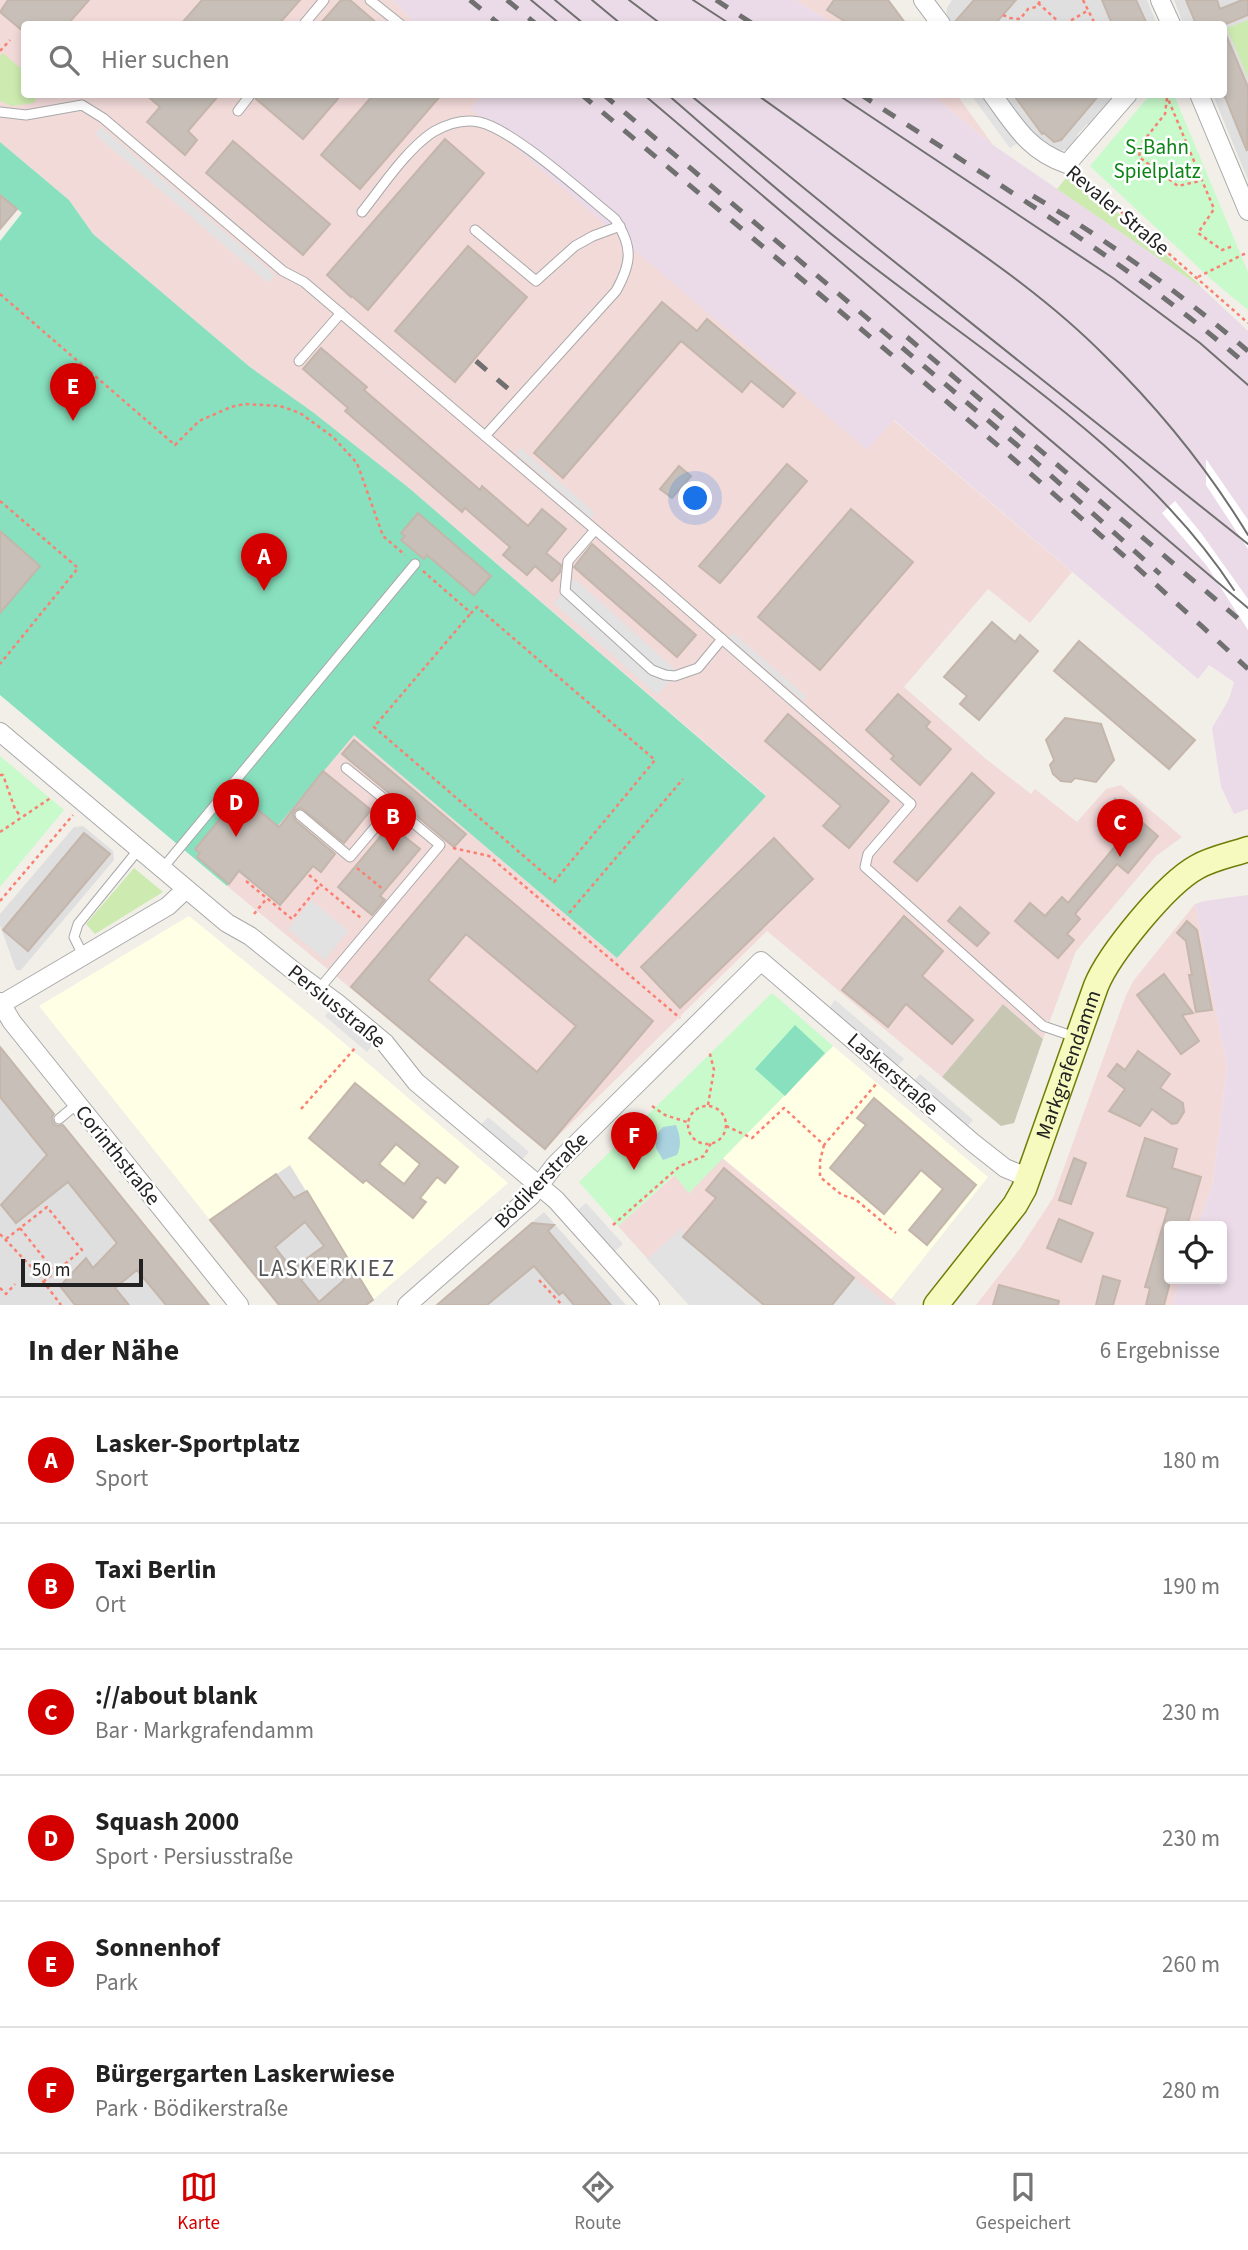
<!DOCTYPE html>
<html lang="de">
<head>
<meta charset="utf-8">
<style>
  :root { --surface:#fff; --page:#f6f6f6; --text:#222; --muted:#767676; --line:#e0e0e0; --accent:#d40000 }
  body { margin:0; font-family:"Source Sans 3",sans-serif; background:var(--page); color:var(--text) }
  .controls { position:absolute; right:21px; bottom:21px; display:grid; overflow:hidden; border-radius:7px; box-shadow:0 4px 10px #0003 }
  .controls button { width:63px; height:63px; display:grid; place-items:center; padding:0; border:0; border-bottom:2px solid var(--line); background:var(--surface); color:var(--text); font:35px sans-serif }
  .scale { position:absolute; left:21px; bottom:18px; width:122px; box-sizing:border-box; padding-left:7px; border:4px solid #222; border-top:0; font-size:19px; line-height:24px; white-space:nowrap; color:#222; -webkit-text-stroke:5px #fff; paint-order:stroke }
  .you { position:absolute; left:696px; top:499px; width:24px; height:24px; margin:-18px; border:5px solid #fff; border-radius:50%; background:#1a73e8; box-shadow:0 0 0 10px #1a73e833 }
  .badge { display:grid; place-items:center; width:46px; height:46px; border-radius:50%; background:var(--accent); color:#fff; font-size:23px; font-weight:700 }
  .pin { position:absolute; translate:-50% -58px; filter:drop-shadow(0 2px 4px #0008) }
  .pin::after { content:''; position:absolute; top:37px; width:24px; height:21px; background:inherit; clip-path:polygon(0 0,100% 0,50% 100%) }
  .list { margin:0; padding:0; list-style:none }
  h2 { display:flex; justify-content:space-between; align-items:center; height:91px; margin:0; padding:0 28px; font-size:30px }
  h2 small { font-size:23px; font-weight:400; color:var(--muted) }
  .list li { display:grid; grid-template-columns:46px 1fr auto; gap:21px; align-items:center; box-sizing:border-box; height:126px; padding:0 28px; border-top:2px solid var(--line) }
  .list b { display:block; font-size:26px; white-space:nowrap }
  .list p { margin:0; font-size:23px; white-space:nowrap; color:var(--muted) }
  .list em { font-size:23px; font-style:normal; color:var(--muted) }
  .icon { flex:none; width:38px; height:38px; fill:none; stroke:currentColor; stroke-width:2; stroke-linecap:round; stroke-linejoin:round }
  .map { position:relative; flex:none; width:1248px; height:1305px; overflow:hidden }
  .search { position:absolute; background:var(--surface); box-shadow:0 4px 10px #0003; left:21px; right:21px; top:21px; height:77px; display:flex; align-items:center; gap:18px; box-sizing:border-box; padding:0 24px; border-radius:7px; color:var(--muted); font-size:26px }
  .sheet { height:847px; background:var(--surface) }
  nav { display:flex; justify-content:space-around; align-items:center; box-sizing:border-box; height:98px; border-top:2px solid var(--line); background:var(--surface); font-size:19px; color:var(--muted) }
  nav a { display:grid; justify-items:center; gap:4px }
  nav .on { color:var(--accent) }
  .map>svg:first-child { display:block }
  .residential { fill:#e0dfdf }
  .commercial { fill:#f2dad9 }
  .industrial { fill:#ebdbe8 }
  .education { fill:#ffffe5 }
  .construction { fill:#c7c7b4 }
  .grass { fill:#cdebb0 }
  .park { fill:#c8facc }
  .pitch { fill:#88e0be }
  .parking { fill:#e2e2e2 }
  .water { fill:#aad3df }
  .pier { fill:#fff }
  .building { fill:#c7bfb8; stroke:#c4b6ab; stroke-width:2; fill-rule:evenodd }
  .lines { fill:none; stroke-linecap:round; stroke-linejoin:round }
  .lane-casing { stroke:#a9a9a9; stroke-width:11 }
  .street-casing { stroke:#a9a9a9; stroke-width:20 }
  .secondary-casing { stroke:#707d05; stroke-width:27 }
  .path { stroke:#fa8072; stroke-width:2.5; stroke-dasharray:3.5 3.5; stroke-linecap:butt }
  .lane { stroke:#fff; stroke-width:9 }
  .street { stroke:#fff; stroke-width:18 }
  .secondary { stroke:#f7fabf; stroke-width:24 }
  .tram { stroke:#707070; stroke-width:2 }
  .rail { stroke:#707070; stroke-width:5; stroke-dasharray:14 14; stroke-linecap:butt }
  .labels { text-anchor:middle; stroke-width:5; stroke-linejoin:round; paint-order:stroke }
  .park-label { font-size:21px; fill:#0c8416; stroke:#fff }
  .street-label { font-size:21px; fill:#222; stroke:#fff }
  .neighbourhood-label { font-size:23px; letter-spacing:2px; fill:#555; stroke:#fff }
</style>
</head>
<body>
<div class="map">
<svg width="1248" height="1305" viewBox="0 0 1248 1305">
  <rect width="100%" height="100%" fill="#f2efe9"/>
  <g class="residential">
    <path d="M952,0H1147L1157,24H951L946,13L947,8Z"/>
    <path d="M1174,0H1248V180L1213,95L1224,94V24H1181L1183,23Z"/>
    <path d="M1116,94L1091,127L1087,124L1077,135L1080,139L1068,149L1059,151L1053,149L1030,135L1001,95Z"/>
    <path d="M83,826L113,851L114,860L21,970H16L0,925V914L74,827Z"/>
    <path d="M0,1047L59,1119L209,1305H0Z"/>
    <path d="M290,1164L373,1300L366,1305H279L210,1220Z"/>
    <path d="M544,1212L626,1305H436Z"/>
  </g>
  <g class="commercial">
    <path d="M0,0H393L416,24H24V94L480,95L481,96L472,109L867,449L893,420L1072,572L1030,623L988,589L904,687L986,759L1031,794L1035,789L1077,822L1106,789L1121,785L1182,837L1156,856L1076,951L1043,1039L1003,1004L942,1077L767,931L545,1149L227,886L353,734L617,958L766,795L409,488L314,413L250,367L93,234L69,200L0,142Z"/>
    <path d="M796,0H888L906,24H833Z"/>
    <path d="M932,95H957L993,145Z"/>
    <path d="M1195,904L1227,1066L1213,1182L1198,1226H1169V1279H1181L1172,1305H976L1019,1250L1053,1198L1126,995L1134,980Z"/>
    <path d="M722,1158L896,1303L895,1305H689L618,1226L675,1175L689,1193Z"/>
  </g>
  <g class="industrial">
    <path d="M393,0H796L833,24H416Z"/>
    <path d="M480,94L932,95L993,145L1201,287L1248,331V809L1234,814L1221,787L1212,728L1229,699L1234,682L1209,665L1198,679L894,420L867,450L471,109L481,96Z"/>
    <path d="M1248,895V1305H1172L1181,1279H1222V1226H1198L1213,1182L1227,1066L1195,904L1204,901Z"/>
  </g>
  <g class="education">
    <path d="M189,916L324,1026L508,1183L373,1300L290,1165L210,1220L39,1006Z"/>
    <path d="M833,1046L988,1177L891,1299L723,1158Z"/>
  </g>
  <path class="construction" d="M1003,1004L1043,1039L1014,1123L1001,1126L942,1077Z"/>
  <g class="grass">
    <path d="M1248,20V78L1227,28Z"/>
    <path d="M3,53L24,71V94L38,95L34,103L12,106L0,101V56Z"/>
    <path d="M1071,172L1198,283L1201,287L1057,189Z"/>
    <path d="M134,868L163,892L95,934L86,924Z"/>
  </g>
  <g class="park">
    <path d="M1150,95H1174L1248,272V310L1212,280L1090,166Z"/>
    <path d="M0,756L64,810L0,887Z"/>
    <path d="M772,993L833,1046L689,1193L674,1175L618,1226L579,1182Z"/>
  </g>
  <g class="pitch">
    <path d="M0,142L69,200L93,234L250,367L314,413L409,488L766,796L617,958L354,735L227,886L0,695V241L22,213L0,194Z"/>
    <path d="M795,1025L825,1053L785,1096L755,1069Z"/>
  </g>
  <g class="parking">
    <path d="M971,95H983L1018,143L1010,148Z"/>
    <path d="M101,127L275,275L268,283L95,134Z"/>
    <path d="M520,448L594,512L592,519L516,453Z"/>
    <path d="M575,579L678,672L657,695L554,603Z"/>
    <path d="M733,633L807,697L803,701L729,637Z"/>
    <path d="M311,900L348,931L325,960L288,929Z"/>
    <path d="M835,1000L904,1059L896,1068L829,1008Z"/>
    <path d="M332,1008L374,1043L367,1052L325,1016Z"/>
    <path d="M920,1074L973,1120L967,1127L913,1082Z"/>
    <path d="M488,1117L529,1152L521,1160L480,1126Z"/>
    <path d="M586,1203L623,1244L614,1252L577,1211Z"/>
    <path d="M683,1227V1237L763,1305H689L647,1259Z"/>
    <path d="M854,1278L888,1305H832Z"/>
  </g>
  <path class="water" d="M676,1125C680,1136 682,1144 677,1155L663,1160L656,1148L655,1136L663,1127Z"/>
  <g class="pier">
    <path d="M1206,459L1248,520V549L1206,485Z"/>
    <path d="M1175,501L1201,533L1248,599V630L1207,566L1162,513Z"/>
  </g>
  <g class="building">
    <path d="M8,0H89L68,24H24V32L0,12Z"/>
    <path d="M202,0H300L279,24H181Z"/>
    <path d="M341,0H350L378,24H320Z"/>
    <path d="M834,0H888L906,24H849L827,10Z"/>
    <path d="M974,0H1016L995,24H953Z"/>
    <path d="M1102,0H1136L1147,24H1112Z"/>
    <path d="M1186,0H1217L1220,9L1242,0H1248V15L1226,24H1196Z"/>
    <path d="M1223,28L1248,87L1247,151L1223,92Z"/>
    <path d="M145,94H220L188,131L197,140L185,155L147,122L160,107Z"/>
    <path d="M258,94H342L303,139L256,99Z"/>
    <path d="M374,94H442L360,189L321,155Z"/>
    <path d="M1013,94H1100L1061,140L1054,142L1044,133L1042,134Z"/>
    <path d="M445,139L484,173L368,310L352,296L351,297L327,275Z"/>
    <path d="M233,141L330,224L303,255L206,173Z"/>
    <path d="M0,195L17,209L0,229Z"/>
    <path d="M468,246L527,297L455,382L395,331Z"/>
    <path d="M662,302L697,331L707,319L795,393L783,407L751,381L742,392L681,341L563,478L534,453Z"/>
    <path d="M321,348L367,387L364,390L480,490L482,486L528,526L542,509L566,529L546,553L561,565L560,572L552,581L535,566L527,575L503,555L510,547L465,508L462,512L403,461L345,411L348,408L303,369Z"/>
    <path d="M787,464L807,481L720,583L699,566Z"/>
    <path d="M679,466L691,476L672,498L660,489Z"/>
    <path d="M851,509L913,562L820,670L758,617Z"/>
    <path d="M418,513L491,576L474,595L427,555L424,559L401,540L405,536L401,533Z"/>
    <path d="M0,531L40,566L0,613Z"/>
    <path d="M592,544L696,635L677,657L574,567Z"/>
    <path d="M992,622L1015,642L1020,635L1038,651L979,720L960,704L967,696L944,677Z"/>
    <path d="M1079,641L1195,740L1169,769L1054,671Z"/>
    <path d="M898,694L930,722L926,727L951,749L920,785L891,759L894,756L866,730Z"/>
    <path d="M788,714L889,801L849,848L823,826L841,806L765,741Z"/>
    <path d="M1065,718L1101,724L1114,760L1096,782L1075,778L1071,782L1061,781L1053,774L1050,765L1054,760L1046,740Z"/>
    <path d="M354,740L466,834L454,847L342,754Z"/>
    <path d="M323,771L371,810L344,843L304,810L301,808L295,810L293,814L295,820L335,854L321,872L313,866L280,905L239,871L229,884L197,857L200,853L195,849L240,795L279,827Z"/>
    <path d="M972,773L994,793L917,881L894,862Z"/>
    <path d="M1115,799L1158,836L1128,873L1117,864L1075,914L1080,919L1067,934L1074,940L1058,958L1015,921L1030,903L1045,916L1062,897L1068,903L1123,837L1100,817Z"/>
    <path d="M390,825L420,849L380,896L385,900L372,915L338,887Z"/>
    <path d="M84,833L110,854L28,951L3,930Z"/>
    <path d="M774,838L813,879L680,1008L641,967Z"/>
    <path d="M460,858L653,1021L545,1149L351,987ZM466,934L576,1026L537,1072L428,980Z"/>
    <path d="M960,907L989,933L977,946L948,921Z"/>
    <path d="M904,916L943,951L922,976L973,1020L952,1044L906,1004L888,1027L842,990Z"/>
    <path d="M1187,921L1197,930L1212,1010L1196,1012L1189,975H1192L1186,941L1177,933Z"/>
    <path d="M1164,974L1193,1013L1182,1015L1199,1041L1181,1054L1137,995Z"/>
    <path d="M0,1047L54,1114L52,1117L53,1123L57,1126L63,1125L209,1305H166L137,1270L115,1288L129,1305H75L60,1286L86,1258L93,1268L117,1243L68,1182L16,1223L1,1205L47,1155L0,1097Z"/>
    <path d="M1138,1051L1170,1074L1160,1088L1183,1103L1184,1112L1177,1123L1172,1124L1152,1109L1140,1126L1109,1111L1125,1089L1108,1076L1117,1064L1125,1070Z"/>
    <path d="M355,1083L458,1167L445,1183L437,1177L420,1198L426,1202L413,1218L366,1180L363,1183L309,1138ZM396,1144L420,1164L404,1184L379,1164Z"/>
    <path d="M874,1098L976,1185L927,1245L909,1230L943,1189L921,1170L884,1214L830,1168L866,1125L857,1118Z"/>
    <path d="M1145,1138L1177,1149L1172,1168L1201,1177L1187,1226H1169V1286L1164,1305H1146L1150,1288L1145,1287L1168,1208L1127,1196Z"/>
    <path d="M1074,1158L1086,1163L1071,1204L1059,1200Z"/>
    <path d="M724,1168L854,1278L832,1305H764L683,1237L716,1198L706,1190Z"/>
    <path d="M276,1174L294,1198L307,1191L373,1300L366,1305H279L210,1220ZM305,1222L324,1246L292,1269L275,1247ZM329,1258L344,1280L319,1302L301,1280Z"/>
    <path d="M1059,1219L1093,1233L1081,1262L1047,1248Z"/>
    <path d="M532,1223L554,1225L548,1231L611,1305H574L563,1292L559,1295L534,1266L487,1305H437Z"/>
    <path d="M1103,1276L1120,1281L1113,1305H1096Z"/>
    <path d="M999,1285L1059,1301L1058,1305H993Z"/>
  </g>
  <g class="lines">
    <g class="lane-casing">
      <g id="lane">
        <path d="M370,0L400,24"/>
        <path d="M304,24L324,0"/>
        <path d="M238,111L251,94"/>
        <path d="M0,112L26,115L82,105L103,118L283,271L304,282L659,584L911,804L868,854L865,867L1043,1026L1075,1037"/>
        <path d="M362,212C382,187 406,150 433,132C447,124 464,119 479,122C513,129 585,195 615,219C633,247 632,262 616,291L485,436"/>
        <path d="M475,230L536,281L575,246L593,236L620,226"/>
        <path d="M299,361L341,313"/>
        <path d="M595,530L568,561L565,591L652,670L665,675L675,676L698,668L722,639"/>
        <path d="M346,768L393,806"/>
        <path d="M300,815L350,857L393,806L440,845L319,989"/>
        <path d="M162,869L415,564"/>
        <path d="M83,955L74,937L78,924L139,849"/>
        <path d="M59,1119L77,1104"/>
      </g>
    </g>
    <g class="street-casing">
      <g id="street">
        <path d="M923,0L941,24"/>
        <path d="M1160,0L1171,24"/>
        <path d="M992,94C1015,126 1029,151 1067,164L1128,94"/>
        <path d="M1199,94L1248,211"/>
        <path d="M0,732L227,923L250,936L295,972L337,1003L385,1043L416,1082L556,1200L650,1305"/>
        <path d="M0,1002L12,1022L239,1305"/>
        <path d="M0,1005L168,906L186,889"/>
        <path d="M407,1305L531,1196L555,1165L761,961L972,1142L1005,1168L1029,1178"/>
      </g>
    </g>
    <g class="secondary-casing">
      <g id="secondary">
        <path id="s1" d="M936,1305L1015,1205L1024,1189L1096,986C1109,954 1166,884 1197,867C1213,858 1231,855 1248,849"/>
      </g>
    </g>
    <g class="path">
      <path d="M1083,0L1095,24"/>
      <path d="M1038,3L1061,24"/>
      <path d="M1003,15L1010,18L1020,19L1028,9L1036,7L1041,0"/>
      <path d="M1065,24L1087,11"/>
      <path d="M1108,24L1111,23"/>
      <path d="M0,51L10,40"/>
      <path d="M1166,94L1214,209L1198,233L1222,250L1233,246"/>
      <path d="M1167,98L1165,114L1141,144L1139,157L1178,186L1200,181"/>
      <path d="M1079,175L1248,323"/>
      <path d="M1198,277L1248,252"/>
      <path d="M0,294L175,445L199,421L231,407L245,404L280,406L300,413L333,437L357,463L383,536L405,555"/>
      <path d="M0,501L78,568L0,664"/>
      <path d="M423,571L471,613L477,607L655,760L554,882L374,727L471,613"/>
      <path d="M0,775H3L15,809L21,817"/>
      <path d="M0,832L52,797"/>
      <path d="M453,848L489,856L680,1018"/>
      <path d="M357,868L384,890"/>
      <path d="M309,875L361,918"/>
      <path d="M246,881L292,919L320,885"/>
      <path d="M0,901L73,815"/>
      <path d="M569,913L683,779"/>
      <path d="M254,914L267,898"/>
      <path d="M708,1105L714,1070L709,1050"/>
      <path d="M652,1106L665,1115L687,1122"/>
      <circle cx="707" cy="1125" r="19"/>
      <path d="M301,1109L356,1047"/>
      <path d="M726,1126L752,1138L784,1108L824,1145L877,1083"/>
      <path d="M824,1145L820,1161V1177L842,1195L855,1199L896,1233"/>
      <path d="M613,1225L680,1166L704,1156L711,1143"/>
      <path d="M20,1228L55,1272"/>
      <path d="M0,1234L37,1273L61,1305"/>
      <path d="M6,1239L47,1207L82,1250L44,1281"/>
      <path d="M539,1280L562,1305"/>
      <path d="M0,1288L6,1294L15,1284"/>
    </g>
    <use href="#lane" class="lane"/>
    <use href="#street" class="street"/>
    <use href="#secondary" class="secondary"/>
    <g class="tram">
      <path d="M531,0L560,24"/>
      <path d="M555,0L584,24"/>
      <path d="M592,0L621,24"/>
      <path d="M629,0L661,24"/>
      <path d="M693,0L730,24"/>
      <path d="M643,94L1248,608"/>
      <path d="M667,94C727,146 786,199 849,248C979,351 1143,450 1234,590"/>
      <path d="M689,94L876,247L1248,544"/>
      <path d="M756,94C808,131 860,169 912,205C979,252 1048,298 1105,356C1159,409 1209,471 1248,535"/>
      <path d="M837,94L1113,278L1200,343L1248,385"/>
    </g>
    <g class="rail">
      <path d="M470,0L499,24"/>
      <path d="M507,0L536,24"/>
      <path d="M716,0L753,24"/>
      <path d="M581,94C806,284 1034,469 1248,669"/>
      <path d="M603,94L1017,445L1160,574"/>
      <path d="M860,94C992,181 1129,262 1248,366"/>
      <path d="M1033,196C1109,241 1181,294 1248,351"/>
      <path d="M907,337L1248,627"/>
      <path d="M476,361L512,392"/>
    </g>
  </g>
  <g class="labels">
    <g class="park-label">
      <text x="1157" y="154">S-Bahn<tspan x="1157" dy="24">Spielplatz</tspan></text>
    </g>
    <g class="street-label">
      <text transform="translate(1118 210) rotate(40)" y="7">Revaler Straße</text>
      <text transform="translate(337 1006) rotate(39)" y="7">Persiusstraße</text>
      <text dy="7" stroke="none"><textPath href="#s1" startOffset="278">Markgrafendamm</textPath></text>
      <text transform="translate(893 1074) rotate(41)" y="7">Laskerstraße</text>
      <text transform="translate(118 1155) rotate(51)" y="7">Corinthstraße</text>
      <text transform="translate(541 1180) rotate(-46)" y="7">Bödikerstraße</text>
    </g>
    <g class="neighbourhood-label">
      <text x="327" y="1276">LASKERKIEZ</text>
    </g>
  </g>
</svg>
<div class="controls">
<button><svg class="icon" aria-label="locate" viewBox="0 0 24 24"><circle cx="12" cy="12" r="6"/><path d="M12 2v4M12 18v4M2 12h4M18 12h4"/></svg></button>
</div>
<div class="scale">50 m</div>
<div class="you"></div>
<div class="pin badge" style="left:264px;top:591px">A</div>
<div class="pin badge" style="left:393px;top:851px">B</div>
<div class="pin badge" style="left:1120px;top:857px">C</div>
<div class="pin badge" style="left:236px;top:837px">D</div>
<div class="pin badge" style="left:73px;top:421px">E</div>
<div class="pin badge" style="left:634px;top:1170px">F</div>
<div class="search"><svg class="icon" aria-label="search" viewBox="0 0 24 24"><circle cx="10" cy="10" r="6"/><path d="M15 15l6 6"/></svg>Hier suchen</div>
</div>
<section class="sheet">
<h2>In der Nähe<small>6 Ergebnisse</small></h2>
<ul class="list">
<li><span class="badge">A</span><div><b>Lasker-Sportplatz</b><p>Sport</p></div><em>180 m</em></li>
<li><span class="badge">B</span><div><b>Taxi Berlin</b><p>Ort</p></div><em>190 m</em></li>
<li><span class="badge">C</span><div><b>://about blank</b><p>Bar · Markgrafendamm</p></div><em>230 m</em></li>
<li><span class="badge">D</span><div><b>Squash 2000</b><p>Sport · Persiusstraße</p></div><em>230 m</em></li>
<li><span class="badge">E</span><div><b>Sonnenhof</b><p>Park</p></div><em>260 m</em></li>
<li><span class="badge">F</span><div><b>Bürgergarten Laskerwiese</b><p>Park · Bödikerstraße</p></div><em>280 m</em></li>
</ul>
</section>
<nav>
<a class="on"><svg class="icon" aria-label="map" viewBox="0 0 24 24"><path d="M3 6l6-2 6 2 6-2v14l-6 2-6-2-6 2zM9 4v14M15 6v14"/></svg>Karte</a>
<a><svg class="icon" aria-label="directions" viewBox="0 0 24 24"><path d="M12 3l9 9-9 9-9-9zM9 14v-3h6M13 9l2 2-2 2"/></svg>Route</a>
<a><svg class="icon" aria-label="saved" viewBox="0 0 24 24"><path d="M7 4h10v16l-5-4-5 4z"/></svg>Gespeichert</a>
</nav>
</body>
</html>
